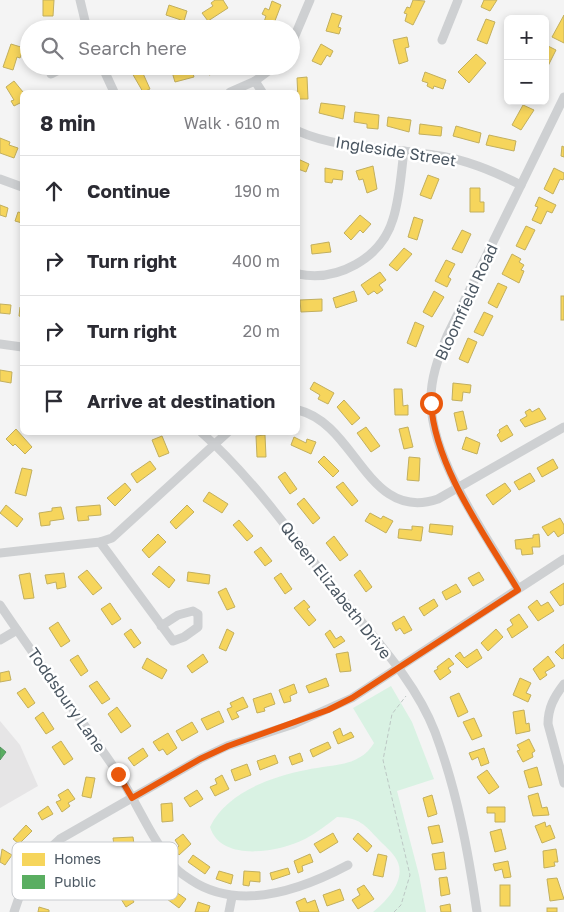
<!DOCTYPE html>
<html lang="en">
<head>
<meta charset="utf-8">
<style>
  :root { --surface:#fff; --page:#f2f2f3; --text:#2b2b33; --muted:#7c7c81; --line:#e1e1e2 }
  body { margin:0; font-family:"Golos Text",sans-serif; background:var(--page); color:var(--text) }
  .controls { position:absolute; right:15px; top:15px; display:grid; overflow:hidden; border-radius:8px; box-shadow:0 2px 8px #0003 }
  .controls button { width:45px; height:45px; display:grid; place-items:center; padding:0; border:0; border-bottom:1px solid var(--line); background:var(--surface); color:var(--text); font:25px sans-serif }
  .stop { position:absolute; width:15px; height:15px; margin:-11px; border:4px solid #ea580c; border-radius:50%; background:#fff }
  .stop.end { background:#ea580c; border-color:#fff; box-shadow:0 1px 5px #0008 }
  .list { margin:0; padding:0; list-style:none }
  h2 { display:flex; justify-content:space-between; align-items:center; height:65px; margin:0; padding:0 20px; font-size:21px }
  h2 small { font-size:16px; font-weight:400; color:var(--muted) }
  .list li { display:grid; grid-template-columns:32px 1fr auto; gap:15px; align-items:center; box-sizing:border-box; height:70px; padding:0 20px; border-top:1px solid var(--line) }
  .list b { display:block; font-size:19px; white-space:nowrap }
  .list em { font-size:16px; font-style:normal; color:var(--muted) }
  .icon { flex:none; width:28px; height:28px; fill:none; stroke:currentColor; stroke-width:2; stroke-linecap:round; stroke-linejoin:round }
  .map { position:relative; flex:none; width:564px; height:912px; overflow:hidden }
  .search { position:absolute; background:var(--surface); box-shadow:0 2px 8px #0003; left:20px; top:20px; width:280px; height:55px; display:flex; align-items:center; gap:12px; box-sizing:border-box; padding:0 18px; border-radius:28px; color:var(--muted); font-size:19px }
  .panel { position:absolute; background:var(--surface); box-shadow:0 2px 8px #0003; left:20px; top:90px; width:280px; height:345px; border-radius:8px }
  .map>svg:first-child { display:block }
  .education { fill:#e6e5e6 }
  .green { fill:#d9f2e3 }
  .homes { fill:#f6d55c; stroke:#c2af5e }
  .public { fill:#5aae61; stroke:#559461 }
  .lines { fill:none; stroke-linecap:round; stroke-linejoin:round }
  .path { stroke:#bcc7c4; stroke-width:1; stroke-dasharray:4 2.5; stroke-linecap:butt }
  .street { stroke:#ced0d2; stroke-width:9 }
  .route { stroke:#ea580c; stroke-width:6 }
  .labels { text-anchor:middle; stroke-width:5; stroke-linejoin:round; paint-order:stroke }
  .street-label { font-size:16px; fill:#4a5661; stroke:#fff }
  .key { fill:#fff; stroke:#c9ccd0; stroke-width:1 }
  .key-label { font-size:14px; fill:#4a5661 }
</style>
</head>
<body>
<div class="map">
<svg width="564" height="912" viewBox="0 0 564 912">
  <rect width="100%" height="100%" fill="#f4f4f4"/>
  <path class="education" d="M0,721L20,745L38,786L0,808Z"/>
  <path class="green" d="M391,686L412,722L434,779L397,791L419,875L426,912H373C388,900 409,877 395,857C391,851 384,845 379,840C364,824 360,818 337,817C327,825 316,833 305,839C280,852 221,863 210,827C226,793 270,777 306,770C331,764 359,768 374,743L353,708Z"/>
  <g class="homes">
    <path d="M43,0H54L53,16H43Z"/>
    <path d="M215,0H223L228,8L208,21L202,13L213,6L211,3Z"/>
    <path d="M413,0L425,1L413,25L405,21L407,14L404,13L407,7L410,8Z"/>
    <path d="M484,0H497L490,11L481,7Z"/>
    <path d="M272,1L281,5L273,26L264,22L266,16L262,14L265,8L269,10Z"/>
    <path d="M169,5L187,11L184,21L166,15Z"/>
    <path d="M332,13L342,16L338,27L341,28L339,34L326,31Z"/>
    <path d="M564,15V43L552,37Z"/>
    <path d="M486,19L495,22L487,44L477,40Z"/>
    <path d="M121,24L123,29H111Z"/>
    <path d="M407,37L409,47L405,48L408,61L399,64L393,40Z"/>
    <path d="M11,44L24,48L20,58L17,57L13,70L3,67Z"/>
    <path d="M321,44L333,51L330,57L327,55L321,65L312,61Z"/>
    <path d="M546,45L556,50L546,70L545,48Z"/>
    <path d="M476,54L486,63L469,83L458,72Z"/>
    <path d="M180,66L191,67L194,77L175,82L172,72L181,70Z"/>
    <path d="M206,66H227L218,69L219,72L209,75Z"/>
    <path d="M141,69L150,89L143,92L132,73Z"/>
    <path d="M425,72L446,80L443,89L434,86L433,89L427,86L428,83L422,81Z"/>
    <path d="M307,77L308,99H298L297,78Z"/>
    <path d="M14,81L23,92L22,102L14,106L11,101L14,100L6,87Z"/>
    <path d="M321,103L345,106L343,119L319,113Z"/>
    <path d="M523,105L534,110L521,130L512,125Z"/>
    <path d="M355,112L379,115L378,129L367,128V124L354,122Z"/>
    <path d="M388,117L411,120L409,132L387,126Z"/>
    <path d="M420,124L442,127L441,136L419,134Z"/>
    <path d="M456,126L481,133L479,143L453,136Z"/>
    <path d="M489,135L516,141L514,151L486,145Z"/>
    <path d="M0,138L10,142L9,145L18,148L14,158L0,153Z"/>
    <path d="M562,146L564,147V157L561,156Z"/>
    <path d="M298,159L309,164L306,172L298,169Z"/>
    <path d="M373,166L377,189L367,193L363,179L359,180L356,171Z"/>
    <path d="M325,168L343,171L342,180L333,179L332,183L325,182Z"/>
    <path d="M554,168L564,173V178L563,180L560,179L553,194L544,189Z"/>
    <path d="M428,175L439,179L431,199L420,195Z"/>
    <path d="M470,188H480V202H484V212H470Z"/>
    <path d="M539,197L556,205L552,213L547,211L541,224L532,220L538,207L535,206Z"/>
    <path d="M0,205L8,208L6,217L0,215Z"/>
    <path d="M18,212L22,213V223L15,221Z"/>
    <path d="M360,215L371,224L363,233L360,230L351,240L344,233Z"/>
    <path d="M414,217L423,220L417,240L408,237Z"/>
    <path d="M526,226L535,230L525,250L516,246Z"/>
    <path d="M462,230L471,234L462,253L452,249Z"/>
    <path d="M329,242L331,252L312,254L311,245Z"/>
    <path d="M404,248L412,254L397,271L389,265Z"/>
    <path d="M512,254L521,259L519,262L524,265L521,270L524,271L519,283L502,274Z"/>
    <path d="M446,260L455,264L448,277L451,279L447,287L435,281Z"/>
    <path d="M380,272L386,280L379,285L383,290L377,294L374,291L368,295L361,285Z"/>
    <path d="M498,283L507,287L497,308L488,303Z"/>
    <path d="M354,291L357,301L336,308L333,298Z"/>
    <path d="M434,291L444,297L432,317L423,312Z"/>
    <rect x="561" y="296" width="3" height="24"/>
    <path d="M322,299V311L301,312L300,300Z"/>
    <path d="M0,304L11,305L10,314L0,313Z"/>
    <path d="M20,307H22V317L19,316Z"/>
    <path d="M484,312L493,316L483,336L474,332Z"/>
    <path d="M415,322L424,326L416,347L407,343Z"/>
    <path d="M468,338L477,342L468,363L459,359Z"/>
    <path d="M0,370L12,372L11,383L0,381Z"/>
    <path d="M314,382L334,393L328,404L318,399L320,395L310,389Z"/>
    <path d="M453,383L471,385L470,393L463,392L462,401L452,400Z"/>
    <path d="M394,389H402L403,406L408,405V415H395Z"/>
    <path d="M344,400L360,418L352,425L337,407Z"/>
    <path d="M539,408L546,419L525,427L520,420L527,416L525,412L530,409L532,412Z"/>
    <path d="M463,411L467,429L458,431L454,413Z"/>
    <path d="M507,425L513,435L501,442L497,435L500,432L499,430Z"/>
    <path d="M366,427L380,446L371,452L357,433Z"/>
    <path d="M408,427L413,447L404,449L399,429Z"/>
    <path d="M16,429L32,447L25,454L15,444L13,446L6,439Z"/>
    <path d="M265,435L266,457H257L256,436Z"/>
    <path d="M162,436L169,453L159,457L152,440Z"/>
    <path d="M294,437L306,443L307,439L316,442L311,454L291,445Z"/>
    <path d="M466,437L480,443L477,454L462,449Z"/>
    <path d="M324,456L339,471L333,477L318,462Z"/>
    <path d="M409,457L420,458L419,481L407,480Z"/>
    <path d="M553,459L558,468L542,477L537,468Z"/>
    <path d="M150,461L156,469L137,483L131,474Z"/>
    <path d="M22,468L32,470L26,496L15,493Z"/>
    <path d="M285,472L297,489L290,494L278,477Z"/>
    <path d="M530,473L535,481L519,490L514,482Z"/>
    <path d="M343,482L358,501L352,506L336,487Z"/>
    <path d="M125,483L131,490L115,506L107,498Z"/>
    <path d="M505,483L511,491L493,505L486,495Z"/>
    <path d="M209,492L228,504L222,513L203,501Z"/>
    <path d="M304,498L320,518L313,524L297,504Z"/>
    <path d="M6,505L23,519L17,527L0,513Z"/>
    <path d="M100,505L101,515L88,516L89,520L78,521L76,507Z"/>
    <path d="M187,505L194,512L176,529L170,522Z"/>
    <path d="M61,507L64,519L50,521V525L41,526L39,513L52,511V508Z"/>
    <path d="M370,513L381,519L383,516L393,521L386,533L365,521Z"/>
    <path d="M560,518L564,525V533L558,537L554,531L548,536L542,527Z"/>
    <path d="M239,520L253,536L247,541L233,525Z"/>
    <path d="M430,524L453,526L452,535L429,532Z"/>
    <path d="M412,526L423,527L421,541L398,538L399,529L412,530Z"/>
    <path d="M158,534L166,542L149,558L142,550Z"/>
    <path d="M539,534L540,547H532L533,554L522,555L521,549H516L515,540L533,538V535Z"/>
    <path d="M334,536L348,555L340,561L326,543Z"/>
    <path d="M261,547L272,561L265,566L254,552Z"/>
    <path d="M159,566L175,580L169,588L152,574Z"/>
    <path d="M87,570L102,588L93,595L78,577Z"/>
    <path d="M360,570L372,587L366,592L354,575Z"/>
    <path d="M188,572L210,575L209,584L187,581Z"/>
    <path d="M479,572L484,580L473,586L468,578Z"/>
    <path d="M30,573L34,598L24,599L19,575Z"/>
    <path d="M64,573L66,587L57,589L56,582L47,584L45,575Z"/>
    <path d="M281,573L292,589L285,594L274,578Z"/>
    <path d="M564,583V604L560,606L550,592Z"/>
    <path d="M456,584L461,592L446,600L442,592Z"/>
    <path d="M226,588L235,607L227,610L218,592Z"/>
    <path d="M434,599L438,606L424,616L419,608Z"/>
    <path d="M304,600L310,607L307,609L316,620L309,626L294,608Z"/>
    <path d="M537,600L541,606L548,602L554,611L538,621L528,607Z"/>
    <path d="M110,603L121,619L112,625L101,609Z"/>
    <path d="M519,614L528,627L512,638L507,629L513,625L510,620Z"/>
    <path d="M404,616L412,630L404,634L400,628L396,631L392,623Z"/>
    <path d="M58,622L70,641L61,647L49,628Z"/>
    <path d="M131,629L141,643L134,648L124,634Z"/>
    <path d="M227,629L234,633L226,651L219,648Z"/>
    <path d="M496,629L503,637L488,651L481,643Z"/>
    <path d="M330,630L336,639L341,636L345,641L334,648L325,634Z"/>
    <path d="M564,644V658L562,659L555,652Z"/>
    <path d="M477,649L482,658L467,668L455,656L460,652L464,658Z"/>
    <path d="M348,652L351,671L340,672L336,654Z"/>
    <path d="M203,654L208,662L192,673L187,666Z"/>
    <path d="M78,655L88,671L81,676L70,660Z"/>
    <path d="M548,656L555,666L545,672L547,675L540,680L533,669Z"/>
    <path d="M147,658L167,670L162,679L142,668Z"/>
    <path d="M449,658L454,664L448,668L451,672L440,680L434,671L438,669L437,667Z"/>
    <path d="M9,671L11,680L0,682V673Z"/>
    <path d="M326,678L329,686L309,693L306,686Z"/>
    <path d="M520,678L531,683L526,693L531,695L528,702L513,695Z"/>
    <path d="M97,681L110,699L102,704L89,686Z"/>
    <path d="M294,684L297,693L290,696L291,701L284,703L279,690Z"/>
    <path d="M25,688L35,703L28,708L17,693Z"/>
    <path d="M271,693L275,704L264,708L265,711L257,713L253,699Z"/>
    <path d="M459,693L468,712L458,717L450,697Z"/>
    <path d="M243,697L248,707L236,712L239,717L232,720L227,709L232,707L230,703Z"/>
    <path d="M117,707L131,726L121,733L108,714Z"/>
    <path d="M524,710L526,724L529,723L530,731L516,734L513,712Z"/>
    <path d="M219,711L224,722L207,730L201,719Z"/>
    <path d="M43,712L54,729L46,734L35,718Z"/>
    <path d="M474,718L482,736L472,740L463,722Z"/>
    <path d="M192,722L198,732L182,741L176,731Z"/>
    <path d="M340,728L343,736L351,732L354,737L338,744L333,732Z"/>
    <path d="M168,733L177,748L167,755L163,749L159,751L153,742Z"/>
    <path d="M529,739L535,751L532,753L533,757L523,762L517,751L520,750L517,745Z"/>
    <path d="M61,741L73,759L64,765L52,747Z"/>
    <path d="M328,742L331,748L313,757L310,750Z"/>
    <path d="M143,748L148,756L134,766L128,758Z"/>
    <path d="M484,748L489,763L481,766L478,757L472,760L469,753Z"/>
    <path d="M300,753L303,761L292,765L289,757Z"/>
    <path d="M275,755L278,763L260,770L257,761Z"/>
    <path d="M247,764L251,775L235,781L231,770Z"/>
    <path d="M537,767L542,785L529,788L524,771Z"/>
    <path d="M487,770L499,787L489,794L477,777Z"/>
    <path d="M222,775L229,789L215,796L210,787L217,784L215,779Z"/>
    <path d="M86,777L95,778L91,798L82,796Z"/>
    <path d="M68,789L75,799L68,803L70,806L62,812L56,802L61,800L58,795Z"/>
    <path d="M197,790L203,799L190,807L184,798Z"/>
    <path d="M538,793L542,808L547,807L549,815L533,816L528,796Z"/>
    <path d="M432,795L437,814L428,817L423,798Z"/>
    <path d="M172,803L173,821L162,822L161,804Z"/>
    <path d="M48,806L53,814L42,820L38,813Z"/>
    <path d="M487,807H505V822H495V813H487Z"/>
    <path d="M545,822L546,827L550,825L555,838L542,843L535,826Z"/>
    <path d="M26,825L32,831L19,844L13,839Z"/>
    <path d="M439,825L443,842L432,844L428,827Z"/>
    <path d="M501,829L506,849L495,852L490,832Z"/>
    <path d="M333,833L338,842L320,853L314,844Z"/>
    <path d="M358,833L372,846L367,852L353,839Z"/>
    <path d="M183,834L191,844L179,855L175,850L179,846L175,840Z"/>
    <path d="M133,837L134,844L114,845L113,838Z"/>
    <path d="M2,849L12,855L5,865L0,862Z"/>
    <path d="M556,849L558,862H554L555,866L544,868L543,851Z"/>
    <path d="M444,852L446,869L435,870L432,854Z"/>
    <path d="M310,854L313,862L302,866L303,871L298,873L294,861Z"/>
    <path d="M378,854L387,856L383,877L373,875Z"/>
    <path d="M193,855L210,867L205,874L188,862Z"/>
    <path d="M508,861L511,877L504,878L502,869L495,871L493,864Z"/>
    <path d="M288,868L290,874L272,880L270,873Z"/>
    <path d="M219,871L233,875L231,884L216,879Z"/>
    <path d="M244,871L260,872V882L250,881L249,886L243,885Z"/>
    <path d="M447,877L450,894L441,896L439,878Z"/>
    <path d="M557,878L564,899L550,901L547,879Z"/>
    <path d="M364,885L374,899L358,909L352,900L360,895L357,889Z"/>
    <rect x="500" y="885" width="10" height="21"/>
    <path d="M124,886L134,902L126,907L116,891Z"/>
    <path d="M340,889L344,900L327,906L323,895Z"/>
    <path d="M173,890L186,899L179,908L167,899Z"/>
    <path d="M305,898L307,903L315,900L319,912H300L296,902Z"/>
    <path d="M198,902L210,906L208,912H195Z"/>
    <path d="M450,904L451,912H441L440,906Z"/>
    <path d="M39,907L49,910V912H38Z"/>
    <rect x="547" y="908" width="10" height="4"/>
  </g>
  <path class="public" d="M0,747L6,752L0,760Z"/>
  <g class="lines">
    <path class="path" d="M394,912L401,905L410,875L383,760L392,714L406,696"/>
    <g class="street">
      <path d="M80,0L87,29"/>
      <path d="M442,40L458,0"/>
      <path d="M291,45L310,0"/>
      <path d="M102,66L114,92"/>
      <path d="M51,74L67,66"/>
      <path d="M255,81L262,92"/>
      <path d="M230,92L255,81L275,66"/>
      <path d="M298,131C337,149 391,148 434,155C465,159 493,171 521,185"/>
      <path d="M0,179L22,187"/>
      <path d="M298,274C337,282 381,259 393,219C400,197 401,173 404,151"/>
      <path d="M0,344L22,347"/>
      <path d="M298,410C357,424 367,523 438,499L564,427"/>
      <path d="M201,432C254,479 294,538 338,593C372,636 415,680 435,732C457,791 468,850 477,912"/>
      <path d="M100,542L173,641L184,637L198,627V614L193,611L178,615L161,626"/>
      <path d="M0,553L100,542L112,538L228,432"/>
      <path d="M518,589C488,539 432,461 431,403C430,380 438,358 447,336L564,97"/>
      <path d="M0,605C37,660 77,714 115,769C136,800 150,837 174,866C178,872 185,876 191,880C239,912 301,890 348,865"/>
      <path d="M0,640L17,630"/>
      <path d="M564,684C554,697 548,708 548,724L564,783"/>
      <path d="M14,912L25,880L35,862L60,839L200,759L227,746L294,724L352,698L564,559"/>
      <path d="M229,912L232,897"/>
    </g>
  </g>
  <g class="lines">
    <path class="route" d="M118,774L132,798L200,759L228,746L328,710L352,698L518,590C485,535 435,467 431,403"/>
  </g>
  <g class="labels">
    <g class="street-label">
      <text transform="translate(396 151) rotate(9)" y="6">Ingleside Street</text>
      <text transform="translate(466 302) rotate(-65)" y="6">Bloomfield Road</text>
      <text transform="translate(336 590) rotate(52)" y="6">Queen Elizabeth Drive</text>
      <text transform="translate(67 700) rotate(55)" y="6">Toddsbury Lane</text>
    </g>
  </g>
  <rect x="12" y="842" width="166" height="58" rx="8" class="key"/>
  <rect x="22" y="853" width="23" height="13" fill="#f6d55c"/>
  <rect x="22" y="875" width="23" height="14" fill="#5aae61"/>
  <g class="key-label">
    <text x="54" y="864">Homes</text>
    <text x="54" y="887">Public</text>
  </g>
</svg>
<div class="controls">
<button>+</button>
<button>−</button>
</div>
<div class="stop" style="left:431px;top:403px"></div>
<div class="stop end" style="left:118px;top:774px"></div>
<div class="search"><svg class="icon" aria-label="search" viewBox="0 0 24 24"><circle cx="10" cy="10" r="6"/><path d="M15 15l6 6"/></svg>Search here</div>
<section class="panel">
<h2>8 min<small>Walk · 610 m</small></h2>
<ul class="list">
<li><svg class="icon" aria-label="ahead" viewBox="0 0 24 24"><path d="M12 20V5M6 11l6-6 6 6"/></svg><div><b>Continue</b></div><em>190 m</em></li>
<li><svg class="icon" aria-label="right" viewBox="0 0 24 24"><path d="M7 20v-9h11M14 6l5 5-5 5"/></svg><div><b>Turn right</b></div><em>400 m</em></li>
<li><svg class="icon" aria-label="right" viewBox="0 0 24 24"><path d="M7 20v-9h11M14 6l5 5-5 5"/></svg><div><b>Turn right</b></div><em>20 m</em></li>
<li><svg class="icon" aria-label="arrive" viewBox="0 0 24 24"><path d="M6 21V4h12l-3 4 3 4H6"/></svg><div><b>Arrive at destination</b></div></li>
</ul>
</section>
</div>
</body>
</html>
